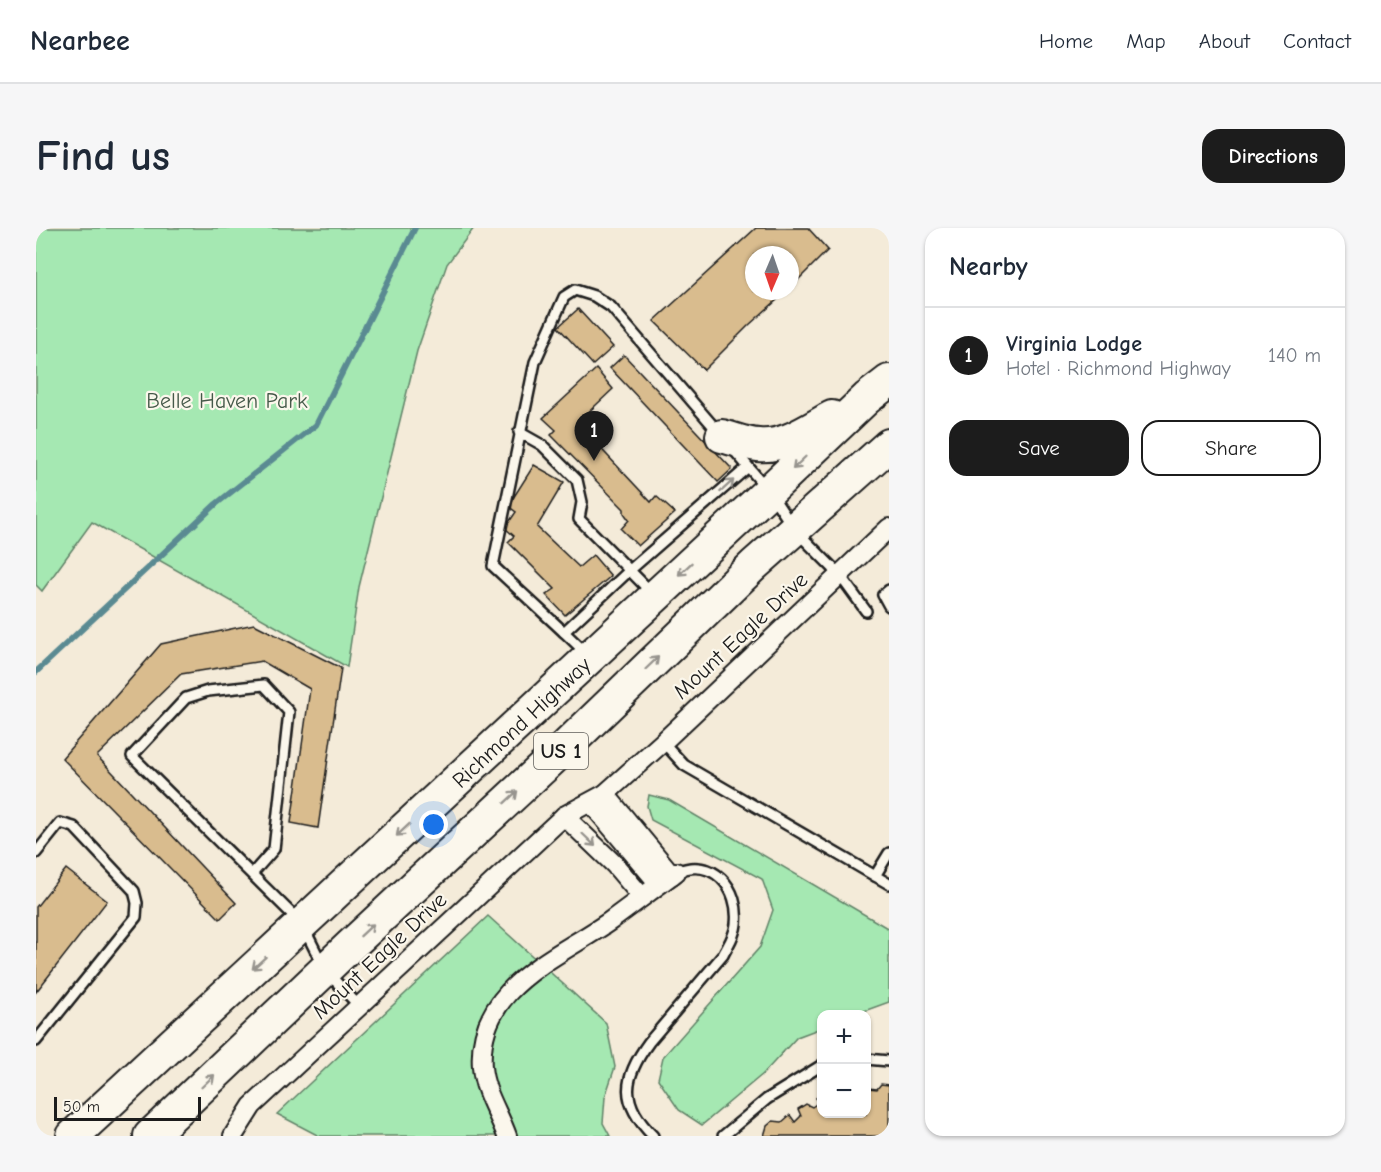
<!DOCTYPE html>
<html lang="en">
<head>
<meta charset="utf-8">
<style>
  :root { --surface:#fff; --page:#f6f6f7; --text:#1f2937; --muted:#747a83; --line:#e0e1e3; --accent:#1c1c1c }
  body { margin:0; font-family:"Comic Neue",sans-serif; background:var(--page); color:var(--text) }
  .controls { position:absolute; right:18px; bottom:18px; display:grid; overflow:hidden; border-radius:12px; box-shadow:0 2px 4px #0004 }
  .controls button { width:54px; height:54px; display:grid; place-items:center; padding:0; border:0; border-bottom:2px solid var(--line); background:var(--surface); color:var(--text); font:30px sans-serif }
  .compass { position:absolute; left:709px; top:18px; width:54px; height:54px; border-radius:50%; background:var(--surface); box-shadow:0 2px 4px #0004; rotate:182deg }
  .scale { position:absolute; left:18px; bottom:15px; width:147px; box-sizing:border-box; padding-left:6px; border:3px solid #1c1c1c; border-top:0; font-size:16px; line-height:21px; white-space:nowrap; color:#1c1c1c; -webkit-text-stroke:4px #fbf7ec; paint-order:stroke }
  .you { position:absolute; left:398px; top:597px; width:21px; height:21px; margin:-15px; border:4px solid #fff; border-radius:50%; background:#1a73e8; box-shadow:0 0 0 9px #1a73e833 }
  .badge { display:grid; place-items:center; width:39px; height:39px; border-radius:50%; background:var(--accent); color:#fff; font-size:20px; font-weight:700 }
  .pin { position:absolute; translate:-50% -50px; filter:drop-shadow(0 2px 3px #0008) }
  .pin::after { content:''; position:absolute; top:32px; width:21px; height:18px; background:inherit; clip-path:polygon(0 0,100% 0,50% 100%) }
  .list { margin:0; padding:0; list-style:none }
  h2 { display:flex; justify-content:space-between; align-items:center; height:78px; margin:0; padding:0 24px; font-size:26px }
  h2 small { font-size:20px; font-weight:400; color:var(--muted) }
  .list li { display:grid; grid-template-columns:39px 1fr auto; gap:18px; align-items:center; box-sizing:border-box; height:96px; padding:0 24px; border-top:2px solid var(--line) }
  .list b { display:block; font-size:22px; white-space:nowrap }
  .list p { margin:0; font-size:20px; white-space:nowrap; color:var(--muted) }
  .list em { font-size:20px; font-style:normal; color:var(--muted) }
  .actions { display:flex; gap:12px; padding:18px 24px }
  .actions a { flex:1; padding:14px 0; border:2px solid var(--accent); border-radius:18px; text-align:center; font-size:21px; color:var(--accent) }
  .actions .main { background:var(--accent); color:#fff }
  .map { position:relative; flex:none; width:853px; height:908px; overflow:hidden; border-radius:18px }
  header { display:flex; align-items:center; gap:36px; box-sizing:border-box; height:84px; padding:0 30px; background:var(--surface); border-bottom:2px solid var(--line) }
  header strong { font-size:28px }
  nav { display:flex; gap:33px; margin-inline-start:auto; font-size:21px }
  .intro { display:flex; align-items:center; justify-content:space-between; box-sizing:border-box; height:144px; padding:0 36px }
  h1 { margin:0; font-size:42px }
  .button { padding:15px 27px; border-radius:18px; background:var(--accent); color:#fff; font-size:21px; font-weight:700 }
  main { display:flex; gap:36px; padding:0 36px }
  aside { flex:1; background:var(--surface); border-radius:18px; box-shadow:0 2px 4px #0004 }
  .map>svg:first-child { display:block }
  .green { fill:#a5e8b2; stroke:#608267; stroke-width:1.5 }
  .lines { fill:none; stroke-linecap:round; stroke-linejoin:round }
  .stream { stroke:#5a8a92; stroke-width:6 }
  .building { fill:#d9bc8e; stroke:#1c1c1c; stroke-width:1.5 }
  .service-casing { stroke:#1c1c1c; stroke-width:14 }
  .minor-casing { stroke:#1c1c1c; stroke-width:22 }
  .trunk-casing { stroke:#1c1c1c; stroke-width:36 }
  .service { stroke:#fbf7ec; stroke-width:9 }
  .minor { stroke:#fbf7ec; stroke-width:18 }
  .trunk { stroke:#fbf7ec; stroke-width:32 }
  .oneway { stroke:#97948e }
  .labels { text-anchor:middle; stroke-width:4.5; stroke-linejoin:round; paint-order:stroke }
  .shield { fill:#fbf7ec; stroke:#5f5e5a; stroke-width:1.5 }
  .shield-label { font-size:21px; font-weight:bold; fill:#1c1c1c }
  .park-label { font-size:22px; fill:#455949; stroke:#fbf7ec }
  .street-label { font-size:22px; fill:#1c1c1c; stroke:#fbf7ec }
</style>
</head>
<body>
<header>
<strong>Nearbee</strong>
<nav><a>Home</a><a>Map</a><a>About</a><a>Contact</a></nav>
</header>
<div class="intro"><h1>Find us</h1><a class="button">Directions</a></div>
<main>
<div class="map">
<svg width="853" height="908" viewBox="0 0 853 908">
  <rect width="100%" height="100%" fill="#f4ebd9"/>
  <filter id="ink" filterUnits="userSpaceOnUse"><feTurbulence type="fractalNoise" baseFrequency=".0167" numOctaves="2"/><feDisplacementMap in="SourceGraphic" scale="12" xChannelSelector="R" yChannelSelector="G"/><feConvolveMatrix kernelMatrix="1 2 1 2 8 2 1 2 1" color-interpolation-filters="sRGB"/></filter>
  <g filter="url(#ink)">
    <g class="green">
      <path d="M0,0H438L411,36L381,123L323,359L311,439L56,294L6,363L0,357Z"/>
      <path d="M613,567L633,572L853,701V774L820,786H786L785,800L761,809L727,846L666,897L643,882L622,851L627,829L724,719L737,682L726,651L615,592L611,578Z"/>
      <path d="M452,688L570,795L579,839L569,869L567,895L574,908H283L241,886Z"/>
    </g>
    <g class="lines">
      <path class="stream" d="M0,444L180,276L280,197L379,0"/>
    </g>
    <g class="building">
      <path d="M720,0H772L792,22L754,60V27H718V63H751L713,97L668,142L618,93Z"/>
      <path d="M542,81L577,119L557,137L522,99Z"/>
      <path d="M588,127L696,241L682,254L574,140Z"/>
      <path d="M560,141L577,161L541,195L615,274L620,268L639,285L602,318L585,301L593,292L588,285V281L515,207L520,202L507,190Z"/>
      <path d="M498,237L528,254L501,299L543,339L557,327L575,348L529,387L510,367L519,361L472,314L478,308L469,300L480,284L472,278Z"/>
      <path d="M218,396L305,440L282,600L255,595L274,461L226,433L145,446L61,528L200,675L184,691L26,530L125,416Z"/>
      <path d="M30,641L71,673L0,764V679Z"/>
      <path d="M845,856L853,857V908H728L731,898L737,893L746,894L754,887L759,894L765,888L762,881L770,876L776,879L783,874L780,870L786,866V886H830V863L832,860L841,861Z"/>
    </g>
    <g class="lines">
      <g class="service-casing">
        <g id="service">
          <path d="M483,204L506,217L541,252L546,274L543,291L616,365"/>
          <path d="M684,206L575,79L558,68L539,62L528,69L499,134L457,338L528,404L594,342L712,239"/>
          <path d="M697,221L733,263L758,301L803,346L830,383"/>
          <path d="M853,362L847,367L853,378"/>
          <path d="M528,404L550,425"/>
          <path d="M627,514L648,537L853,656"/>
          <path d="M0,625L24,595L38,599L98,663L101,675L100,689L0,813"/>
          <path d="M216,646L238,621L253,484L228,457L172,463L150,470L96,528L266,696L289,742L323,778"/>
          <path d="M839,648L853,625"/>
          <path d="M830,831L853,833"/>
          <path d="M617,908C584,875 586,851 613,814L687,727C692,717 699,708 700,696C704,660 677,628 640,644"/>
          <path d="M687,908L731,871L786,837"/>
        </g>
      </g>
      <g class="minor-casing">
        <g id="minor">
          <path d="M569,566L636,647"/>
          <path d="M555,575L623,656"/>
          <path d="M528,588L578,636L606,669"/>
          <path d="M197,908L216,878L528,588L569,566L627,514L853,300"/>
          <path d="M471,908C463,885 448,864 446,839C440,759 520,731 574,693C596,677 618,660 640,644"/>
        </g>
      </g>
      <g class="trunk-casing">
        <g id="trunk">
          <path d="M686,208C698,211 710,216 722,217C748,220 774,201 796,189"/>
          <path d="M37,908L733,263L831,170L853,153"/>
          <path d="M114,908L314,718L527,521L718,337L853,217"/>
        </g>
      </g>
      <use href="#service" class="service"/>
      <use href="#minor" class="minor"/>
      <use href="#trunk" class="trunk"/>
    </g>
    <defs><path id="oneway-shaft" d="M-6 0H5M1.5-3L5.5 0L1.5 3" fill="none" stroke-width="1.6" stroke-linecap="round" stroke-linejoin="round" transform="scale(1.5)"/></defs>
    <g class="oneway">
      <use href="#oneway-shaft" transform="translate(763 235) rotate(136)"/>
      <use href="#oneway-shaft" transform="translate(691 258) rotate(-42)"/>
      <use href="#oneway-shaft" transform="translate(649 341) rotate(137)"/>
      <use href="#oneway-shaft" transform="translate(616 435) rotate(-44)"/>
      <use href="#oneway-shaft" transform="translate(475 569) rotate(-43)"/>
      <use href="#oneway-shaft" transform="translate(367 602) rotate(137)"/>
      <use href="#oneway-shaft" transform="translate(553 612) rotate(44)"/>
      <use href="#oneway-shaft" transform="translate(331 702) rotate(-43)"/>
      <use href="#oneway-shaft" transform="translate(223 735) rotate(138)"/>
      <use href="#oneway-shaft" transform="translate(172 853) rotate(-44)"/>
    </g>
  </g>
  <g class="labels">
    <rect class="shield" x="498" y="505" width="54" height="36" rx="4.5"/>
    <g class="shield-label">
      <text x="525" y="530">US 1</text>
    </g>
    <g class="park-label">
      <text x="191" y="180">Belle Haven Park</text>
    </g>
    <g class="street-label">
      <text transform="translate(704 407) rotate(-43)" y="8">Mount Eagle Drive</text>
      <text transform="translate(485 494) rotate(-43)" y="8">Richmond Highway</text>
      <text transform="translate(343 727) rotate(-43)" y="8">Mount Eagle Drive</text>
    </g>
  </g>
</svg>
<div class="controls">
<button>+</button>
<button>−</button>
</div>
<svg class="compass" viewBox="-18 -18 36 36"><path d="M0-13l5 13h-10z" fill="#e53935"/><path d="M0 13l5-13h-10z" fill="#747a83"/></svg>
<div class="scale">50 m</div>
<div class="you"></div>
<div class="pin badge" style="left:558px;top:233px">1</div>
</div>
<aside>
<h2>Nearby<small></small></h2>
<ul class="list">
<li><span class="badge">1</span><div><b>Virginia Lodge</b><p>Hotel · Richmond Highway</p></div><em>140 m</em></li>
</ul>
<div class="actions"><a class="main">Save</a><a>Share</a></div>
</aside>
</main>
</body>
</html>
